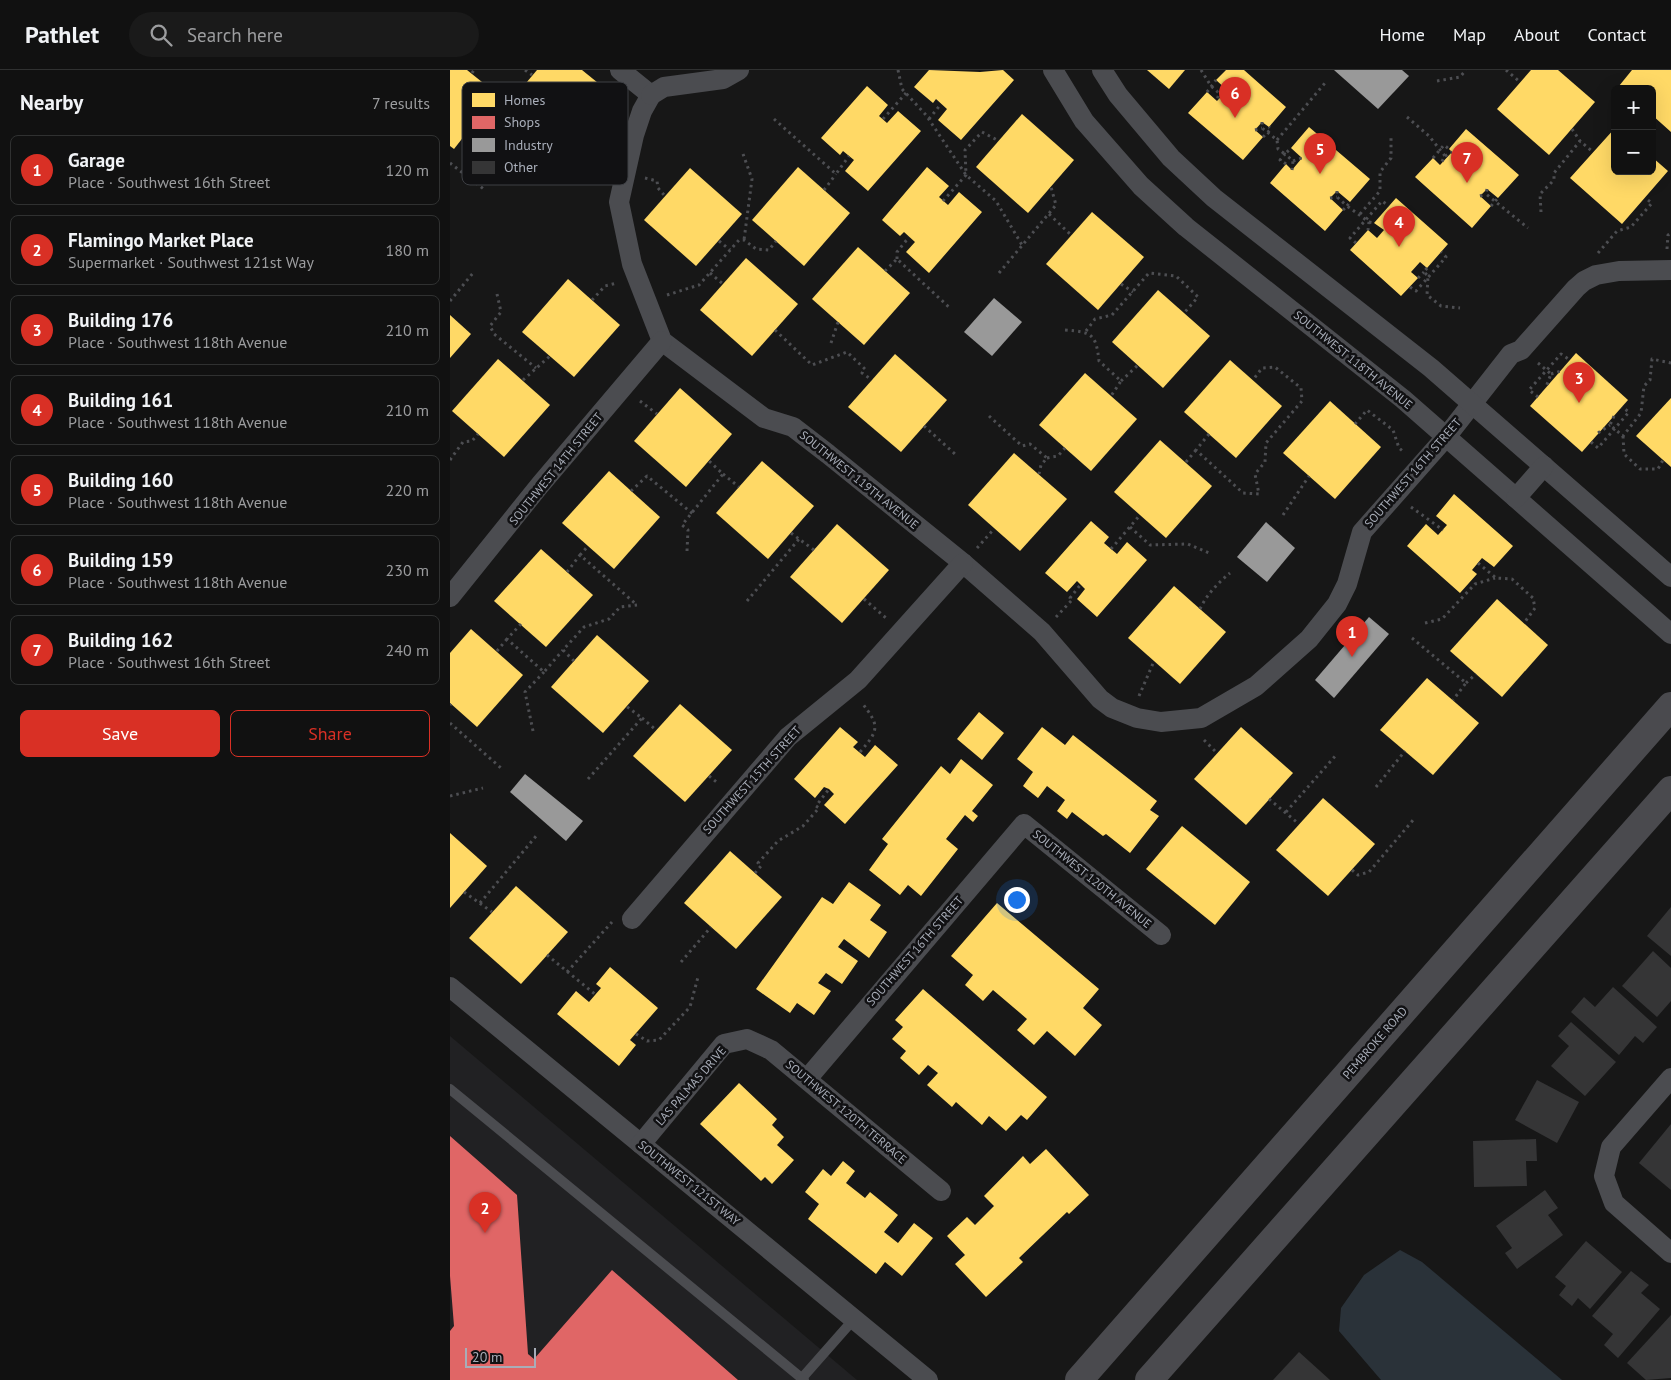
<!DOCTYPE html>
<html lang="en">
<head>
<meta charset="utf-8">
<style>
  :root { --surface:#111; --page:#1a1a1a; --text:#f1f3f6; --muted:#9c9d9f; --line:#303131; --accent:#d93025 }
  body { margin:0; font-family:"PT Sans",sans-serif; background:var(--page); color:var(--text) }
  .controls { position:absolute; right:15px; top:15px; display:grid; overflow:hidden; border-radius:8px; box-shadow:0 5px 20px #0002 }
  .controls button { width:45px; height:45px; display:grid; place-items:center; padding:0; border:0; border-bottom:1px solid var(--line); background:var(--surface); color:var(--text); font:25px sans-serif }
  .scale { position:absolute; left:15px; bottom:12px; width:71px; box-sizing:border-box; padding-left:5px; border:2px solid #a8adb8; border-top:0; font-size:14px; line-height:18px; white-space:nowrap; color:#a8adb8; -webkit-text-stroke:4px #111113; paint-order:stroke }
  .you { position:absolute; left:566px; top:829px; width:18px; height:18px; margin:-12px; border:4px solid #fff; border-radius:50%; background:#1a73e8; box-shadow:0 0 0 8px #1a73e833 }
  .badge { display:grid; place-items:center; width:32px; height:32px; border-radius:50%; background:var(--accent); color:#fff; font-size:16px; font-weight:700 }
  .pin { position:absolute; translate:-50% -41px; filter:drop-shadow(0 1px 2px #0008) }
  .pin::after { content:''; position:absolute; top:26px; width:18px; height:15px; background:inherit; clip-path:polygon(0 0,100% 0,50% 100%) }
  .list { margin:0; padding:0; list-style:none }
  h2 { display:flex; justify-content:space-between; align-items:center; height:65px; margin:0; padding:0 20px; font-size:21px }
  h2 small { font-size:16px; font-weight:400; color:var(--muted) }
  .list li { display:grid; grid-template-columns:32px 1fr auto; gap:15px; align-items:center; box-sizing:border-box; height:70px; margin:0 10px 10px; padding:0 10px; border:1px solid var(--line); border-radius:8px }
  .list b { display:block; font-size:19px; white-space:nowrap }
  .list p { margin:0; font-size:16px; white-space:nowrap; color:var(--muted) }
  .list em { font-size:16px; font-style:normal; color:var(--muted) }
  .actions { display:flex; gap:10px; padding:15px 20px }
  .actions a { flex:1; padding:11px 0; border:1px solid var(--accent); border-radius:8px; text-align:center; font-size:18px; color:var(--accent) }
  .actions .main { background:var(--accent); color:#fff }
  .icon { flex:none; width:28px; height:28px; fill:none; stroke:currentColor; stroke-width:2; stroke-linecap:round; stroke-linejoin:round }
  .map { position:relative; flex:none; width:1221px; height:1310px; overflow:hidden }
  header { display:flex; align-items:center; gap:30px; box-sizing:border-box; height:70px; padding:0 25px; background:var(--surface); border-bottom:1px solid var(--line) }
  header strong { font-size:24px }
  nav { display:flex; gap:28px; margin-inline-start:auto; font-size:18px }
  .search { width:350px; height:45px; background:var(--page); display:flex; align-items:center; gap:12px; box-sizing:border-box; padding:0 18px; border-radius:28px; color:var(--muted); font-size:19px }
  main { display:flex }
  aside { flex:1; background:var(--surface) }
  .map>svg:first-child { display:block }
  .built { fill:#212123 }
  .water { fill:#2a3239 }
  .homes { fill:#ffd966 }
  .shops { fill:#e06666 }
  .industry { fill:#999 }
  .building { fill:#353536 }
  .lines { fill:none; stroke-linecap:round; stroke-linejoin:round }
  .path { stroke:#4d4e52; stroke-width:3; stroke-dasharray:2.5 4; stroke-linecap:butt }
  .service { stroke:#4b4c50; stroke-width:10 }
  .minor { stroke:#4b4c50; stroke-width:20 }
  .secondary { stroke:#4a4a4e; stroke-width:28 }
  .labels { text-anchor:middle; stroke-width:5; stroke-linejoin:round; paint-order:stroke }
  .street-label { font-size:12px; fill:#a8adb8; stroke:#111113 }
  .key { fill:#111113; stroke:#3e4045; stroke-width:1 }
  .key-label { font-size:14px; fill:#a8adb8 }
</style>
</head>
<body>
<header>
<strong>Pathlet</strong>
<div class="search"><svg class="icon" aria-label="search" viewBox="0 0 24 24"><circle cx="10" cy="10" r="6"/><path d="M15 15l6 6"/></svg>Search here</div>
<nav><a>Home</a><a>Map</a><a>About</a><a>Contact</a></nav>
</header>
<main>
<aside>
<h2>Nearby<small>7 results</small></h2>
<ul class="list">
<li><span class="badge">1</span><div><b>Garage</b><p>Place · Southwest 16th Street</p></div><em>120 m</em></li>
<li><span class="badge">2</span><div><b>Flamingo Market Place</b><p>Supermarket · Southwest 121st Way</p></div><em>180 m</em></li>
<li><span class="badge">3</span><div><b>Building 176</b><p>Place · Southwest 118th Avenue</p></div><em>210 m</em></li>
<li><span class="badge">4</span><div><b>Building 161</b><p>Place · Southwest 118th Avenue</p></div><em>210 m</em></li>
<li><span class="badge">5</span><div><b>Building 160</b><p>Place · Southwest 118th Avenue</p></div><em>220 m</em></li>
<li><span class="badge">6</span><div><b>Building 159</b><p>Place · Southwest 118th Avenue</p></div><em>230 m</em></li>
<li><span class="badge">7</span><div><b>Building 162</b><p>Place · Southwest 16th Street</p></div><em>240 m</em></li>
</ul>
<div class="actions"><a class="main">Save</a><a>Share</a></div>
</aside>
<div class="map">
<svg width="1221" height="1310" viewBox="0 0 1221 1310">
  <rect width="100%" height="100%" fill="#171717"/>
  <path class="built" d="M0,966L407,1310H0Z"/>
  <path class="water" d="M950,1180L972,1192L1112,1310H931L889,1261L891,1238L914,1205Z"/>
  <g class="homes">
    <path d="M0,0H17L47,24L4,79L0,76Z"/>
    <path d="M87,0H132L158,21L115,76L60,32Z"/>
    <path d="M479,0L530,2L553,0L564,10L511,70L488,50L497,39L486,29L483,33L464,17Z"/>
    <path d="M697,0H735L719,19Z"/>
    <path d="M776,0H794L836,37L819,57L812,52L805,60L813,67L793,90L738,43L757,22L767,31L777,20L766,10Z"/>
    <path d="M1081,0H1108L1145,32L1099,85L1047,39Z"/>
    <path d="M1182,0H1221V62L1202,45V19H1172L1169,16Z"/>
    <path d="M417,16L438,35L429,46L437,53L448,41L471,61L418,121L395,101L404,90L393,81L390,85L371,68Z"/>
    <path d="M572,44L624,90L578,143L526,97Z"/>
    <path d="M859,57L920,109L900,132L887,121L880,128L893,140L875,161L820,113L836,94L842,100L852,88L841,78Z"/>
    <path d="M1165,58V101H1202V87L1218,101L1172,154L1120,108Z"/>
    <path d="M1016,59L1069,105L1048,128L1037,119L1030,126L1041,136L1022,158L965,107L983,88L990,95L1002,82L999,79Z"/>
    <path d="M348,97L400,143L354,196L302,150Z"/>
    <path d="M477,97L499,116L489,127L498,135L509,122L532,142L479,203L456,182L465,172L454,162L450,166L432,150Z"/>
    <path d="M240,98L292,144L246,196L194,150Z"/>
    <path d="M946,128L998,174L977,198L970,192L961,202L968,208L951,226L900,180L918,160L927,168L934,160L924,153Z"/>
    <path d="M642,142L694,187L648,240L596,194Z"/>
    <path d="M408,177L460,223L414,275L362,229Z"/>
    <path d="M296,188L348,234L302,286L250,240Z"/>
    <path d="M118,209L170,255L124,307L72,262Z"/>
    <path d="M708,220L760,266L713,318L662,272Z"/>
    <path d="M0,245L21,264L0,288Z"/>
    <path d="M1126,283L1178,330L1132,382L1080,336Z"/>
    <path d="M445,284L497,330L451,382L398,337Z"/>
    <path d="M48,289L100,335L54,387L2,341Z"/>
    <path d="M780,290L832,336L786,388L734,342Z"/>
    <path d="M635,303L687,349L641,401L589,355Z"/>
    <path d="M230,318L282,364L236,417L184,371Z"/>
    <path d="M1221,328V397L1186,366Z"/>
    <path d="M880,331L931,377L885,429L833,383Z"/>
    <path d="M710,370L762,416L716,468L664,422Z"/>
    <path d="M564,383L617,429L570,481L518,435Z"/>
    <path d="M312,391L364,436L318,489L266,443Z"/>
    <path d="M159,401L210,447L164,499L112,453Z"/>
    <path d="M1004,424L1063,476L1044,497L1032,488L1022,500L1027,504L1010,523L957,476L976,454L988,465L997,455L986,446Z"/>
    <path d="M641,451L659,467L654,473L667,484L677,472L697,490L647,547L627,529L635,519L627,511L617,522L595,503Z"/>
    <path d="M387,454L439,500L392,553L340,507Z"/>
    <path d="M91,479L143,525L96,577L44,531Z"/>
    <path d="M724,516L776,562L730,614L678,568Z"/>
    <path d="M1047,529L1098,575L1052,627L1000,581Z"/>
    <path d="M21,559L73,605L27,657L0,633V583Z"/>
    <path d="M147,565L199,611L153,663L101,617Z"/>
    <path d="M977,608L1029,653L983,705L930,660Z"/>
    <path d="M230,634L282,680L235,732L183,686Z"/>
    <path d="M529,642L554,663L532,690L507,669Z"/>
    <path d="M390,657L408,672L403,677L415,687L425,675L448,695L395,754L374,735L384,724L379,719L374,717L365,728L344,709Z"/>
    <path d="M592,657L615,675L623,665L707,731L700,740L709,746L680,783L656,764L653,766L622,742L617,749L607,741L615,730L597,716L588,728L573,716L583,702L567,689Z"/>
    <path d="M791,657L843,703L796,755L744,709Z"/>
    <path d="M511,689L543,715L522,741L528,746L523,752L515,745L496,769L508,779L471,826L458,815L450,825L419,800L438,774L432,769L491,696L500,704Z"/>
    <path d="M873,728L925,774L878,826L826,780Z"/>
    <path d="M732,756L800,812L765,855L696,799Z"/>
    <path d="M0,763L37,796L0,838Z"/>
    <path d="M280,781L332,827L286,879L234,833Z"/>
    <path d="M399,812L431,835L420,850L437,862L419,888L394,869L388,877L408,891L392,914L376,903L368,913L381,921L364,945L347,933L340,943L306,919L372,827L383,834Z"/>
    <path d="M66,816L118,862L71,914L19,868Z"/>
    <path d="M547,833L649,919L633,938L652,955L625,986L597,961L584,975L567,960L577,949L543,920L533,931L515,915L523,905L501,886Z"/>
    <path d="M160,897L208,938L180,970L186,975L169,996L107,944L126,921L139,932L151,918L146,914Z"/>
    <path d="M473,919L597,1027L577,1050L571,1045L556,1061L539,1046L532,1055L506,1032L502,1037L477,1015L488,1003L478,995L469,1005L450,988L456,981L442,969L453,957L445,950Z"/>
    <path d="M289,1013L327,1049L322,1055L334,1067L327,1075L344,1090L322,1114L315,1107L311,1111L250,1054Z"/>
    <path d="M596,1079L639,1125L619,1144L617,1142L569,1188L573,1192L536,1227L505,1194L515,1185L497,1166L517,1147L525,1155L544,1136L534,1126L573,1086L580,1094Z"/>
    <path d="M393,1091L405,1101L396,1113L415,1128L420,1122L448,1145L434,1162L448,1173L464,1153L483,1168L452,1206L435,1192L426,1204L358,1149L369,1134L355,1122L373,1099L381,1106Z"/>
  </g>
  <path class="shops" d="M0,1066L67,1125L78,1284L84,1289L162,1200L288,1310H0V1261L4,1256L0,1206Z"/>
  <g class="industry">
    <path d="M884,0H952L959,6L928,39Z"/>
    <path d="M544,228L572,252L542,286L514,262Z"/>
    <path d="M816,452L845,478L817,512L787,487Z"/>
    <path d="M919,547L939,564L884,628L865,610Z"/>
    <path d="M75,704L133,751L116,771L60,722Z"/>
  </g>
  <g class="building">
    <path d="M1221,837V886L1197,866Z"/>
    <path d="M1203,881L1221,898V931L1207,947L1172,916Z"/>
    <path d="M1163,917L1207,957L1193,973L1185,966L1169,985L1121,942L1134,927L1145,937Z"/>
    <path d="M1121,952L1166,992L1135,1026L1101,996L1119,976L1108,966Z"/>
    <path d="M1087,1010L1129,1032L1107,1073L1065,1050Z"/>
    <path d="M1221,1054V1120L1189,1093Z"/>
    <path d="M1086,1069L1087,1091H1076L1077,1116L1024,1117L1023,1071Z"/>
    <path d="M1095,1120L1108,1138L1098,1145L1113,1165L1067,1199L1055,1183L1062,1178L1046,1156Z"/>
    <path d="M1136,1171L1172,1202L1140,1239L1128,1228L1122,1236L1109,1225L1116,1216L1105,1207Z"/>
    <path d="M1181,1201L1199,1215L1191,1223L1210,1239L1168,1288L1154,1275L1163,1264L1142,1246Z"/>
    <path d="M1221,1245V1308L1196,1310L1177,1293Z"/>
    <path d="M849,1282L880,1310H823Z"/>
  </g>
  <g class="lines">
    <g class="path">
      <path d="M75,0L82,5"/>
      <path d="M448,0L452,19L476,45L516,105L546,131L572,175"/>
      <path d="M751,0L761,16L769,23L767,31"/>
      <path d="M1056,0L1070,12"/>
      <path d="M22,3L24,0"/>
      <path d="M987,11L1010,7L1016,0"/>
      <path d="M757,22L766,10"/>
      <path d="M769,23L777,20"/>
      <path d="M137,47L147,55L163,59"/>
      <path d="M957,47L979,66L995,86L990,95"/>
      <path d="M324,49L386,104L399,86"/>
      <path d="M433,49L456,23"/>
      <path d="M479,49L491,34"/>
      <path d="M812,52V58L827,70L828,79L835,84L841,78"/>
      <path d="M1122,59L1130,71"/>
      <path d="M805,60L812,58"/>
      <path d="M813,67L821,59L819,57"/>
      <path d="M827,70L875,13"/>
      <path d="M293,84L302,109L294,170"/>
      <path d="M995,86L1002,82"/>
      <path d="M983,88L994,75L999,79"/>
      <path d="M843,91L852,88"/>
      <path d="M0,93L35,120"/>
      <path d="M836,94L830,90L835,84L843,91L842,100"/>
      <path d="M195,108L207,111L208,118L215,126"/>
      <path d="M1037,119L1036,124L1078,158"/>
      <path d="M374,120L386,104"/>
      <path d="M887,121V127L897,136L900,132"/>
      <path d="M1030,126L1036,124"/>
      <path d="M880,128L887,127"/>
      <path d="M493,131L516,105L515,80L532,62L549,71"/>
      <path d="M1041,136L1048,128"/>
      <path d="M893,140L897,136L919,152L918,160"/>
      <path d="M1091,142L1090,124L1104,110V103L1130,71L1143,82"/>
      <path d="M599,144L621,165"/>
      <path d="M910,144L930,121V102L941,88V66"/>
      <path d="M919,152L924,153"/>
      <path d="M269,171L280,180"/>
      <path d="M906,173L900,168L932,131L939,136"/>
      <path d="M1217,179L1218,165L1221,163"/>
      <path d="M1148,183L1167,161L1181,157L1202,133L1195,128"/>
      <path d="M447,189V182L459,167"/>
      <path d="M977,198L974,202L978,206L977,225L991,236L1010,238"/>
      <path d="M435,201L447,189L501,239"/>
      <path d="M260,203L273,214"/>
      <path d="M549,203L606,135L601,117"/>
      <path d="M968,208L974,202"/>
      <path d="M671,214L683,222"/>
      <path d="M960,217L966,221L996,187L991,182"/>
      <path d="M47,224L51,242L40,256L44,264L86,298"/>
      <path d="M217,225L249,215L289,170H294L306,179L319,180L326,171"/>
      <path d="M142,230L155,216L167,213"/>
      <path d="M0,231L23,203"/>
      <path d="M325,260L362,295L397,282L415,299L412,303L422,310"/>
      <path d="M615,260C642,262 646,264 649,291L671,311L661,326"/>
      <path d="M636,261L645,249L662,245L699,203L726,206L748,227L734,243"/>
      <path d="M381,273L388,252"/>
      <path d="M1088,293L1101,304L1096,317"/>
      <path d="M1101,304L1111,301"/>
      <path d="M73,310L100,286"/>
      <path d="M671,311L688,295"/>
      <path d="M1088,327L1079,320L1111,284L1120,290"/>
      <path d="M190,331L207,344"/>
      <path d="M539,346L572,376L580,374L597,388L591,395L589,404"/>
      <path d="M1164,346L1160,355L1173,366L1191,343L1194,316L1200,310L1202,289L1221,293"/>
      <path d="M905,354L917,340L943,360L949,378L955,383"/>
      <path d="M474,356L505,384"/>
      <path d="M1148,363L1160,355"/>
      <path d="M759,364L746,380L793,423L809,424L805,404L815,392L816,373L852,331L851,318L825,297L812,298L803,310"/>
      <path d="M1173,366L1174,384L1190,399H1208L1213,390"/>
      <path d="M1141,372L1148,378L1179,342L1172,337"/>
      <path d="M597,388L608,386L615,378"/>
      <path d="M0,390L13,372L22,371L28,364"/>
      <path d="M736,392L746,380"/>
      <path d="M273,404L289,417"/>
      <path d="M181,421L197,406L243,444"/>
      <path d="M961,437L993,460"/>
      <path d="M833,445L859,406"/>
      <path d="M680,457L700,475L738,474L759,483"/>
      <path d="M341,463L364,480"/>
      <path d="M527,478L544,459"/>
      <path d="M661,479L690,445"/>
      <path d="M237,481L238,460L232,455L273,404L259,391"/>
      <path d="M130,485L138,476"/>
      <path d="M1028,493L1046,508L1062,509L1083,528L1085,538L1074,553"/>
      <path d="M117,502L130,485L187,535"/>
      <path d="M414,529L436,548"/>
      <path d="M297,531L349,469"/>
      <path d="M750,539C757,524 768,513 780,503"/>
      <path d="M606,547L622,530L620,528L631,514"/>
      <path d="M975,553L992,549L1025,514L1045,508"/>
      <path d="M71,554L57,569L94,602L113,580"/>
      <path d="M962,568L1016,613L1003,630"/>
      <path d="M47,581L57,569"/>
      <path d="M124,591L113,580L134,557L159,549L170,537L187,535"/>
      <path d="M1016,613L1026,604"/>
      <path d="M689,626L704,591"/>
      <path d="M0,635L1,634"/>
      <path d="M192,648L206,660"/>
      <path d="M0,653L51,698"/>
      <path d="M83,661L75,622L94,602"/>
      <path d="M754,670L767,683"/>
      <path d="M410,682C429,660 430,656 412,633"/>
      <path d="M259,706L269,714"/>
      <path d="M138,709L192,648L176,636"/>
      <path d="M926,717L955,681"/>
      <path d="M0,726L33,718"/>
      <path d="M819,729L849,754"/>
      <path d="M836,742L887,684"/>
      <path d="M902,800L908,805L919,802L964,749"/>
      <path d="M305,803L311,796L308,793L328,771L353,756L369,738L366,736L379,719"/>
      <path d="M14,822L42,842"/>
      <path d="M30,833L87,765"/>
      <path d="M97,885L146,925"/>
      <path d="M231,892L261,857"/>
      <path d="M117,902L162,852"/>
      <path d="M186,964L197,971L209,970L240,937L248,907"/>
    </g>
    <g class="service">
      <path d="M0,1019L354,1310"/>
      <path d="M352,1308L404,1249"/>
    </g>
    <g class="minor">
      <path d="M170,0L201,25L192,41L184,65L169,132L182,194L212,271L314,348L343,357L378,384L513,493L592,562L650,629L662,638L687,648L711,652L751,648L806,616L859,569L887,534L897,514L912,462L996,367L1061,284L1071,280L1126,218L1134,211L1146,205L1169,201L1221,200"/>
      <path d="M603,0L634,51L691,116L736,157L953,329L1221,564"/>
      <path d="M652,0L668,25L721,88L764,128L981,298L1221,507"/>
      <path d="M201,25L214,17L273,9L289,0"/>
      <path d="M1066,428L1094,396"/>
      <path d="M0,527L90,415L212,271"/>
      <path d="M182,849L338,667L408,610L513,493"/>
      <path d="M0,917L478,1310"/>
      <path d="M1221,1008L1161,1077L1154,1106L1164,1133L1221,1183"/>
      <path d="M357,1009L574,754L711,865"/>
      <path d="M191,1074L274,974L297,969L321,980L491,1121"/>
    </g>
    <g class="secondary">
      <path d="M629,1310L1221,636"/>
      <path d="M699,1310L1221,720"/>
    </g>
  </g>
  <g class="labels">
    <g class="street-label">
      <text transform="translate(903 290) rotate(39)" y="4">SOUTHWEST 118TH AVENUE</text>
      <text transform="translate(106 399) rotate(-51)" y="4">SOUTHWEST 14TH STREET</text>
      <text transform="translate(963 403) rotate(-49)" y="4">SOUTHWEST 16TH STREET</text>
      <text transform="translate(409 410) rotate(39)" y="4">SOUTHWEST 119TH AVENUE</text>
      <text transform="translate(302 710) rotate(-48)" y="4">SOUTHWEST 15TH STREET</text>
      <text transform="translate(642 809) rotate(39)" y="4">SOUTHWEST 120TH AVENUE</text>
      <text transform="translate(465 881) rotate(-49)" y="4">SOUTHWEST 16TH STREET</text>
      <text transform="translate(925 973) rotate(-49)" y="4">PEMBROKE ROAD</text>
      <text transform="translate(241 1016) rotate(-49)" y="4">LAS PALMAS DRIVE</text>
      <text transform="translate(396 1042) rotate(40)" y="4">SOUTHWEST 120TH TERRACE</text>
      <text transform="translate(239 1113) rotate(39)" y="4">SOUTHWEST 121ST WAY</text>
    </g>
  </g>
  <rect x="12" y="12" width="166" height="103" rx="8" class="key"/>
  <rect x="22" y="23" width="23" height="14" fill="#ffd966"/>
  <rect x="22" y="46" width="23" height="13" fill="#e06666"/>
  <rect x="22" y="68" width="23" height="14" fill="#999"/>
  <rect x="22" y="91" width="23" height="13" fill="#353536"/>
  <g class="key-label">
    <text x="54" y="35">Homes</text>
    <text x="54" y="57">Shops</text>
    <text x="54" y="80">Industry</text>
    <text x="54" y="102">Other</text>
  </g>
</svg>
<div class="controls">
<button>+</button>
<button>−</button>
</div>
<div class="scale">20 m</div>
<div class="you"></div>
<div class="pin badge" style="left:902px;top:587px">1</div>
<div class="pin badge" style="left:35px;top:1163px">2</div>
<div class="pin badge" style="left:1129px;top:333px">3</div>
<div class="pin badge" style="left:949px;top:177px">4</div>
<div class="pin badge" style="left:870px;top:104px">5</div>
<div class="pin badge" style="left:785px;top:48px">6</div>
<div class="pin badge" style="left:1017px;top:113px">7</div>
</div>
</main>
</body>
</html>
